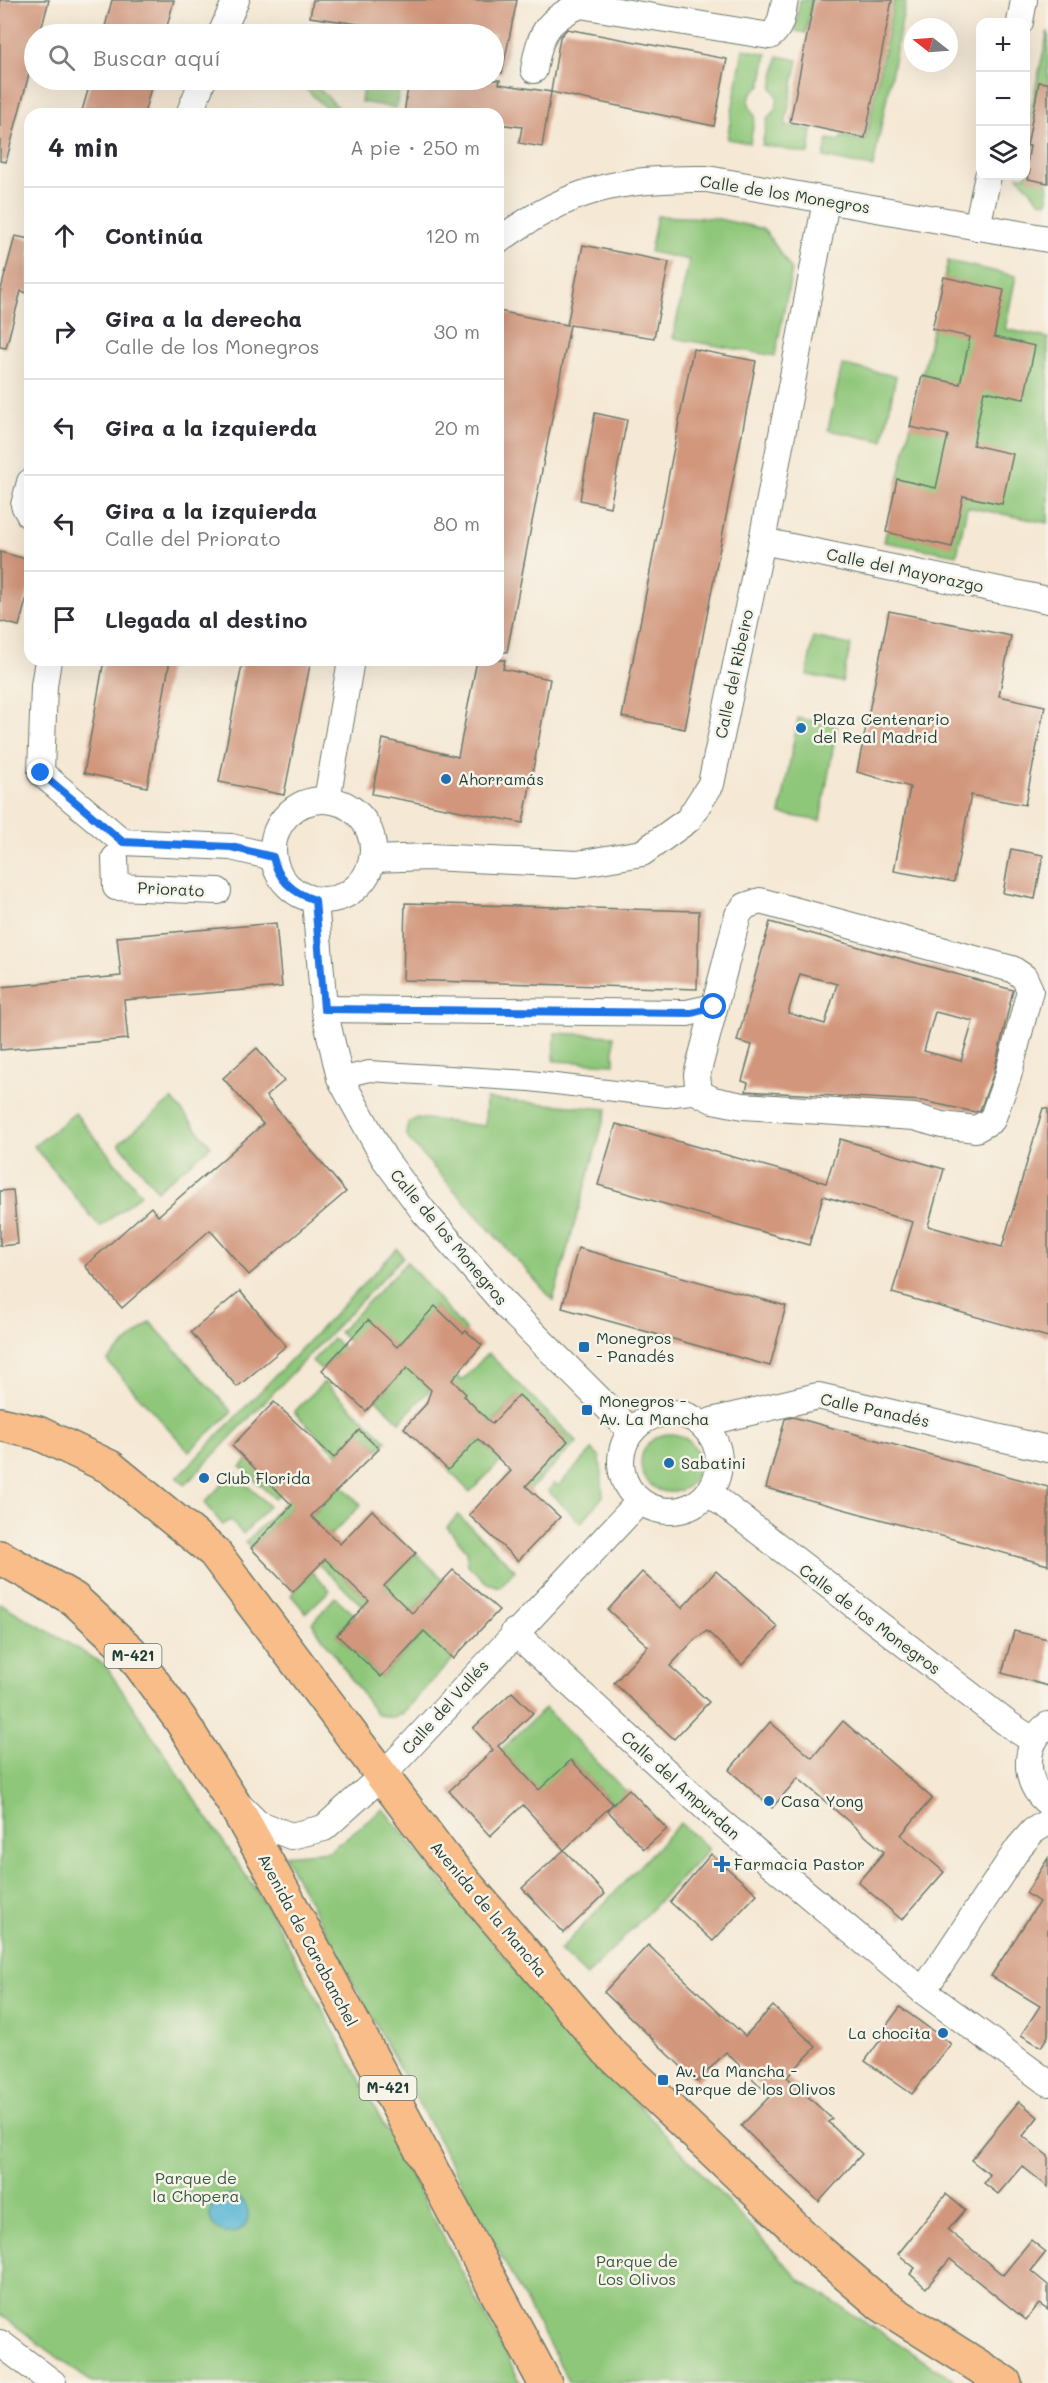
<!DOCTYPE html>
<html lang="es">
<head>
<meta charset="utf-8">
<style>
  :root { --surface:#fff; --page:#f7f7f7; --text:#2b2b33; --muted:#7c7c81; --line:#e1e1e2 }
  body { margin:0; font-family:Mali,sans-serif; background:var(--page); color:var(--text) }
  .controls { position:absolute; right:18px; top:18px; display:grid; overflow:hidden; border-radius:12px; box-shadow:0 6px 24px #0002 }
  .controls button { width:54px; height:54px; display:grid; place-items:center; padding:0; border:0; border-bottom:2px solid var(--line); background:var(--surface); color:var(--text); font:30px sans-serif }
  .compass { position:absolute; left:904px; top:18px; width:54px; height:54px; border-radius:50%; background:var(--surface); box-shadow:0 6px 24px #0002; rotate:287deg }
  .stop { position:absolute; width:18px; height:18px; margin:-14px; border:4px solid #1a73e8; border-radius:50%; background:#fff }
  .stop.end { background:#1a73e8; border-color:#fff; box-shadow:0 2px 6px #0008 }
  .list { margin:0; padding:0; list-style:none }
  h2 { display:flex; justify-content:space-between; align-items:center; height:78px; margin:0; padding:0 24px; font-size:26px }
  h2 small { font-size:20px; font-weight:400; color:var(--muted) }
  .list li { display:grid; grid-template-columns:39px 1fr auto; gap:18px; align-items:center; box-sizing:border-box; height:96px; padding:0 24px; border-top:2px solid var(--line) }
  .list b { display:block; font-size:22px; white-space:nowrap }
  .list p { margin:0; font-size:20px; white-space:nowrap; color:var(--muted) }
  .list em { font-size:20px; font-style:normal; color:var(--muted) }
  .icon { flex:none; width:33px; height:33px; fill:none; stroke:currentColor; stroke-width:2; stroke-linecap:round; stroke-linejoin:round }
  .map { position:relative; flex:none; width:1048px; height:2383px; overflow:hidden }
  .search { position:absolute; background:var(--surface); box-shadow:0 6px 24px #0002; left:24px; top:24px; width:480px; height:66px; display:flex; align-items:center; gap:15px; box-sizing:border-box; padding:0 21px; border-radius:33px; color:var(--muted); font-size:22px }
  .panel { position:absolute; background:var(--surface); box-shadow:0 6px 24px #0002; left:24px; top:108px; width:480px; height:558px; border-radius:18px }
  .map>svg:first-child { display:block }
  .green { fill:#8fc77a; stroke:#578257; stroke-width:1.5 }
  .water { fill:#56b5d4; stroke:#3a7984; stroke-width:1.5 }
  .building { fill:#d1967c; fill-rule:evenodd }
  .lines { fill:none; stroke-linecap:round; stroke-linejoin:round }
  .pedestrian-casing { stroke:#6a796c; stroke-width:22 }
  .minor-casing { stroke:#6a796c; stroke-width:28 }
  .primary-casing { stroke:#6a796c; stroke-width:36 }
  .pedestrian { stroke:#fff; stroke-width:20 }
  .minor { stroke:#fff; stroke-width:26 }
  .primary { stroke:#f8bd89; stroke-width:33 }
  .route { stroke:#1a73e8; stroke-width:8 }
  .poi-dot { fill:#1f6fb2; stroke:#f7f3e8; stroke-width:2 }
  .labels { text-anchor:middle; stroke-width:5; stroke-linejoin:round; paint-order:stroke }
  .shield { fill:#f7f3e8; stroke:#60746a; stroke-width:1.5 }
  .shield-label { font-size:15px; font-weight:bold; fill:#1f3d34 }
  .street-label { font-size:16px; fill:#1f3d34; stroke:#f7f3e8 }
  .poi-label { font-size:16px; fill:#1f3d34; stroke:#f7f3e8; text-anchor:start }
  .park-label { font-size:16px; fill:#355942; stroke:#f7f3e8 }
</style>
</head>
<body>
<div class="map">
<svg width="1048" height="2383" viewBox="0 0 1048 2383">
  <rect width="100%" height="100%" fill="#f7f3e8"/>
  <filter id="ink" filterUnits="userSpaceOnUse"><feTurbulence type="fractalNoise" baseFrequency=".0167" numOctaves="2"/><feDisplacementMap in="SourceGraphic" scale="12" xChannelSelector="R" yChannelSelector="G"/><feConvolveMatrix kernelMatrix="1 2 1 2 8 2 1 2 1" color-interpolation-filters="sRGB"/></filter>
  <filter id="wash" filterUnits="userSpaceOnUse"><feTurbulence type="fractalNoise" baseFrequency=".008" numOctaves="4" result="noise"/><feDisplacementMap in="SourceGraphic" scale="24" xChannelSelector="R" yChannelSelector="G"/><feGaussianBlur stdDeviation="1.35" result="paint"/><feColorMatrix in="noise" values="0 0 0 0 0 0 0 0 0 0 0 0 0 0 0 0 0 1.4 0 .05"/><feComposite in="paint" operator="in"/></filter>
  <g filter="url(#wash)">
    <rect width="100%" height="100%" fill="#f5e8d4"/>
    <g class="green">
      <path d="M800,0H812L806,33L795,31Z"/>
      <path d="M894,0H906L873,167L824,157L828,139L840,141L841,136L866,140Z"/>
      <path d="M1048,31V202L1040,201L1018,176H1026V131Z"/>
      <path d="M743,49L767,54L761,86C748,93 745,104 755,116L750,143L727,139Z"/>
      <path d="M778,56L798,60L785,125L812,130L809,154L762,145L768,117C778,109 781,98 772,88Z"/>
      <path d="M297,80H310L345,114H332Z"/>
      <path d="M364,80H401L396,108L361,102Z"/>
      <path d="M657,216L714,218L764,229L792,270L775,356L673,338L689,260L650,252Z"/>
      <path d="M948,261L1016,276L1005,329L1048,338V523L967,507L957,555L884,542Z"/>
      <path d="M842,365L896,376L883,441L828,430Z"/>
      <path d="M813,637L851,645L842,682L807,675Z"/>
      <path d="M798,718L837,726L820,821L780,814Z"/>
      <path d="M555,1033L614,1036V1064L554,1061Z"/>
      <path d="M172,1099L211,1146L157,1190L119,1143Z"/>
      <path d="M486,1099L607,1109L553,1300L410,1141L406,1133L408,1123L417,1118L485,1126Z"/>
      <path d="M75,1113L141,1194L100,1227L34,1146Z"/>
      <path d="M397,1249L403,1257L185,1485L177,1478Z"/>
      <path d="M407,1262L466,1331L463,1334L435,1306L394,1350L355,1347L339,1332Z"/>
      <path d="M150,1322L232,1412L189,1451L107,1361Z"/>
      <path d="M333,1339L350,1354H336L322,1370L312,1361Z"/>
      <path d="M488,1353L577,1442L527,1492L523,1489L568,1441L519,1395L492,1423L463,1397L443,1372L447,1367L462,1381Z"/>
      <path d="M409,1365L422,1377L420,1380L430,1389L400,1422L377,1400Z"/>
      <path d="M324,1382L387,1441L379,1449L365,1436L357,1444L351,1439L337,1454L294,1412Z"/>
      <path d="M288,1418V1485L275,1499L241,1467Z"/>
      <circle cx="670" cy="1463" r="29"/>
      <path d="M478,1439L501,1461L470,1492L448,1470Z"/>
      <path d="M592,1450L600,1457L603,1496L581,1523L548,1491L554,1483L558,1486Z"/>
      <path d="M234,1472L269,1506L243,1534L230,1520L223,1525L204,1503Z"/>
      <path d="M341,1485L361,1505L331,1535L309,1519Z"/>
      <path d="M295,1492L300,1497L251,1548L245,1543Z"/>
      <path d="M458,1515L515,1570L500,1587L487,1583L468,1565L467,1551L447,1527Z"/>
      <path d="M318,1552L376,1608L371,1614L312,1558Z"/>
      <path d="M416,1553L444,1580L409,1615L384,1586Z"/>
      <path d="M312,1572L330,1590L306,1613L291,1595Z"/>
      <path d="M335,1597L355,1615L337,1635L381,1677L427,1629L453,1659L401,1714L393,1718L376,1714L312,1623Z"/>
      <path d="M0,1603L105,1665L271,1913L521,2383H92L0,2314Z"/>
      <path d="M545,1708L626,1792L613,1804L571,1760L556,1775L551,1804L501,1750Z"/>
      <path d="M383,1809L524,1981L800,2280L958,2383H570L284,1855L329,1851Z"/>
      <path d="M680,1823L709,1849L587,1976L560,1950Z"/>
    </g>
    <circle class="water" cx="229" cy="2214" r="19"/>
    <g id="blocks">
      <g class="building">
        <path d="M0,0H49L40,34H34V55L6,162L0,161Z"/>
        <path d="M112,0H174L165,34H103Z"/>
        <path d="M313,0H517L502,73L494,72V34H364L365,25L310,17Z"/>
        <path d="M814,0H892L865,138L790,122Z"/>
        <path d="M567,29L727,59L714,126L551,92L560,37Z"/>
        <path d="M91,80H153L144,114H81Z"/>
        <path d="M409,80H500L499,84L551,92L542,147L519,143L522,127L498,124V114H404Z"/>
        <path d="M1039,82L1048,83V183L1028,179L1030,170L1026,169L1030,146H1027Z"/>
        <path d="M15,236L30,239V294L21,291L6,348L0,347V293Z"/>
        <path d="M583,245L669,262L654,338L570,325L507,652H498V311L567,325Z"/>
        <path d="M944,277L1004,290L994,337L1035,346L1024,399L984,391L973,445L1013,454L1002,504L963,496L952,547L886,532L897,479L936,488L948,435L910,427L922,376L960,384L970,337L932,329Z"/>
        <path d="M693,349L756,361L685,729L622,717Z"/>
        <path d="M595,413L627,420L610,507L580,500Z"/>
        <path d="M0,552L30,560V586L19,626L0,621Z"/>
        <path d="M889,611L1011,636L999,696L1045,706L1025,805L971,795L954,882L894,871L910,787L857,772Z"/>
        <path d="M104,660H170L147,787L84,773Z"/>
        <path d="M243,660H311L284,795L219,782Z"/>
        <path d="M477,660H505L503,669L550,679L523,823L372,794L383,739L458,757Z"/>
        <path d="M1011,849L1043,855L1035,899L1003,893Z"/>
        <path d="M405,903L699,911L697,989L403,980Z"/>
        <path d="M770,922L1013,990L994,1072L980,1110L975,1112L923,1101L746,1091L748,1083L742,1081L752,1045L737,1041ZM800,974L837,984L825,1024L788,1013ZM935,1012L973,1021L961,1061L924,1051Z"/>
        <path d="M276,923L282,987L124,1000L128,1039L0,1050V987L121,976L117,937Z"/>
        <path d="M257,1048L284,1081L266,1096L346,1192L249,1275L210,1230L122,1308L85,1266L151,1207L158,1216L263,1124L223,1078Z"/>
        <path d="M1043,1108L1048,1109V1337L892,1293L913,1222L823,1196L809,1245L598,1185L616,1124L826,1183L840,1139L944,1169L928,1226L1002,1247Z"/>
        <path d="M13,1190L18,1244L0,1246V1191Z"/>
        <path d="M578,1248L786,1306L770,1366L562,1308Z"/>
        <path d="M240,1291L286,1346L237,1387L191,1332Z"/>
        <path d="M435,1306L463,1333L466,1331L482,1345L452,1380L466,1394L464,1396L492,1424L519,1395L568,1441L526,1486L560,1517L518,1561L469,1515L511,1471L478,1439L448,1470L404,1428L426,1404L431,1390L407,1368L366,1411L322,1370L368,1320L397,1347Z"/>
        <path d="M274,1402L334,1458L359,1430L379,1449L311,1516L340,1544L372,1510L387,1525L416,1553L384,1586L412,1613L453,1570L499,1610L453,1659L424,1631L381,1677L337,1635L369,1601L325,1559L293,1592L251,1548L292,1505L232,1446Z"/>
        <path d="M793,1417L1048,1487V1565L766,1488L785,1419Z"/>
        <path d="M716,1571L778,1627L742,1665L707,1631L694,1640L670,1666L709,1702L674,1739L614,1683L648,1646L608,1610L642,1572L682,1608Z"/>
        <path d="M1014,1631L1048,1639V1686L1002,1673Z"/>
        <path d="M512,1692L533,1713L498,1746L539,1790L571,1760L613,1804L564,1850L523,1805L490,1836L449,1791L493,1750L473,1728Z"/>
        <path d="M843,1721L932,1798L901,1835L944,1872L902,1920L858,1882L884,1852L798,1778L772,1808L729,1770L770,1722L812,1758Z"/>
        <path d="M629,1789L667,1829L644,1849L607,1810Z"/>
        <path d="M564,1850L605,1894L564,1933L522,1888Z"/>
        <path d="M711,1854L757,1894L713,1941L670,1902Z"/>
        <path d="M1048,1858V2036L1041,2047L1021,2035L1040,2006L991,1976L1039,1902L1026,1893Z"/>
        <path d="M648,1945L745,2036L773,2006L816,2047L787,2077L832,2119L828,2122L862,2154L819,2202L741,2126L770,2096L726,2052L697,2082L604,1992Z"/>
        <path d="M900,2007L951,2044L912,2094L865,2061L889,2028L886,2026Z"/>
        <path d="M1019,2101L1038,2117L1023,2136L1048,2156V2187L1022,2166L998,2194L984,2183L990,2175L971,2160Z"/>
        <path d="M946,2194L965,2210L948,2230L1003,2275L1031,2240L1046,2252L1031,2271L1048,2285V2310L1039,2304L1026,2320L950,2259L926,2288L910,2274L915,2268L898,2254Z"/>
      </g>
    </g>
  </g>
  <g filter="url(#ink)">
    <use href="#blocks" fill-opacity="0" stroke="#6a796c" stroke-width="1.5"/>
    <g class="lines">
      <g class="pedestrian-casing">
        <path id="pedestrian" d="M340,1078L369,1071L530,1081L666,1097L699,1093"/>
      </g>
      <g class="minor-casing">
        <g id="minor">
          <path d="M1020,22L1024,0"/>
          <path d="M221,34L236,0"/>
          <path d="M534,70C540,34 545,21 580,5L770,36C782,27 782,14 785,0"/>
          <path d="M189,114L203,80"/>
          <path d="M977,227L988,176"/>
          <path d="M498,241C570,188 619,178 707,179L1048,239"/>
          <path d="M30,482L24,505L30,516"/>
          <path d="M762,541L1048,600"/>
          <path d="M48,660L44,686L41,773L123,842L231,847L273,857"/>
          <path d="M327,800L351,660"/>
          <circle cx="323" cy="850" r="50"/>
          <path d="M115,858L116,887L218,891"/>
          <path d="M372,859L430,857L577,864L642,853L688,820L711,784L762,541L826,201"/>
          <path d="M315,900L324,1009L340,1078L384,1158L424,1212L507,1307L631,1431"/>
          <path d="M760,901L1012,969L1024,977L1030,990L1008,1076L992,1120L976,1129L942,1125L914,1117L743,1106L713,1100L699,1093L697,1075L738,915L745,906Z"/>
          <path d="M324,1009L687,1013L714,1007"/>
          <circle cx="670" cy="1462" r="49"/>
          <path d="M705,1428L712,1421L818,1396L1048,1449"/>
          <path d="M709,1493L1008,1724L1034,1741"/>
          <path d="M514,1632L722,1823L923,1991L1048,2083"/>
          <path d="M1048,1725C1022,1743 1023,1785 1048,1803"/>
          <path d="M239,1805L257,1823L291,1836L324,1828L383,1775L639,1502"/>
          <path d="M923,1991L1019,1847L1033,1831L1048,1822"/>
          <path d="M0,2343L53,2383"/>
        </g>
      </g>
      <g class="primary-casing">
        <g id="primary">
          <path d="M0,1424L38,1433L110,1467L214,1552L444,1858L608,2051L819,2251L882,2305L1005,2383"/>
          <path d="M0,1557L74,1599L130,1651L180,1719L234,1804L283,1891L545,2383"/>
        </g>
      </g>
      <use href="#pedestrian" class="pedestrian"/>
      <use href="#minor" class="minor"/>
      <use href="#primary" class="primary"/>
    </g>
  </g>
  <g class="lines" filter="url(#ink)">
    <path class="route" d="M41,773L123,842L231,847L273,857C278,880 293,893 315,900L324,1009L692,1013L714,1007"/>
  </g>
  <g class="poi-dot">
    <circle cx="801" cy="728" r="6"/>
    <circle cx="446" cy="779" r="6"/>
    <rect x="578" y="1341" width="12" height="12" rx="3"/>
    <rect x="581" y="1404" width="12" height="12" rx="3"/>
    <circle cx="669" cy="1463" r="6"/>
    <circle cx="204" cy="1478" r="6"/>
    <circle cx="769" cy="1801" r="6"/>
    <path d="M719 1855h6v6h6v6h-6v6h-6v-6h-6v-6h6z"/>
    <circle cx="943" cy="2033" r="6"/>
    <rect x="657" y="2074" width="12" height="12" rx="3"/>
  </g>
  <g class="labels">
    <g class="shield">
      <rect x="104.5" y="1644" width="57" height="24" rx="4.5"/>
      <rect x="359.5" y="2076" width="57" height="24" rx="4.5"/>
    </g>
    <g class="shield-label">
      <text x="133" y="1661">M-421</text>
      <text x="388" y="2093">M-421</text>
    </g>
    <g class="street-label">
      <text transform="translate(785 194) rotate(9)" y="6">Calle de los Monegros</text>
      <text transform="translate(905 570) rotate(12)" y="6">Calle del Mayorazgo</text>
      <text transform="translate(734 674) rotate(-78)" y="6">Calle del Ribeiro</text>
      <text transform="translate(171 889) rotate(3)" y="6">Priorato</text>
      <text transform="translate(449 1237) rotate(50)" y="6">Calle de los Monegros</text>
      <text transform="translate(875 1410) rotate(12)" y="6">Calle Panadés</text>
      <text transform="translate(870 1619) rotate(37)" y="6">Calle de los Monegros</text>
      <text transform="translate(445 1707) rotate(-48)" y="6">Calle del Vallés</text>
      <text transform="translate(681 1785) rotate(42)" y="6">Calle del Ampurdan</text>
      <text transform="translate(489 1909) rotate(50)" y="6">Avenida de la Mancha</text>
      <text transform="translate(308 1940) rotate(62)" y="6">Avenida de Carabanchel</text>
    </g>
    <g class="poi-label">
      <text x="813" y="725">Plaza Centenario<tspan x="813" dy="18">del Real Madrid</tspan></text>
      <text x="458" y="785">Ahorramás</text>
      <text x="596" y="1344">Monegros<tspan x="596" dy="18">- Panadés</tspan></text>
      <text x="599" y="1407">Monegros -<tspan x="599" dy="18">Av. La Mancha</tspan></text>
      <text x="681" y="1469">Sabatini</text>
      <text x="216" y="1484">Club Florida</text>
      <text x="781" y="1807">Casa Yong</text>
      <text x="734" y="1870">Farmacia Pastor</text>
      <text x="931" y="2039" text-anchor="end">La chocita</text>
      <text x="675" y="2077">Av. La Mancha -<tspan x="675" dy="18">Parque de los Olivos</tspan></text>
    </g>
    <g class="park-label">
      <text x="196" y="2184">Parque de<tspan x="196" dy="18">la Chopera</tspan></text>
      <text x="637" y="2267">Parque de<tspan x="637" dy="18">Los Olivos</tspan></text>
    </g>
  </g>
</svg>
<div class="controls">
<button>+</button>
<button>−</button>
<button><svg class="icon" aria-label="layers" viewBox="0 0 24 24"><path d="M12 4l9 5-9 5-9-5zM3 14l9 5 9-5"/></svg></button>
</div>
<svg class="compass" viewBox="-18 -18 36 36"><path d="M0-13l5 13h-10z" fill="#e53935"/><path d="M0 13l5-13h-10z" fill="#7c7c81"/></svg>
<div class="stop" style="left:714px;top:1007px"></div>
<div class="stop end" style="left:41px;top:773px"></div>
<div class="search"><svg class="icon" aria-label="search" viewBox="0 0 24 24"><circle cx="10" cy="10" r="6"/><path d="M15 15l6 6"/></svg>Buscar aquí</div>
<section class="panel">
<h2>4 min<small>A pie · 250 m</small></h2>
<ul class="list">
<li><svg class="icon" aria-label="ahead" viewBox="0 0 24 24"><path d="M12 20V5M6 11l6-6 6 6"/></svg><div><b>Continúa</b></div><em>120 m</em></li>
<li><svg class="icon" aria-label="right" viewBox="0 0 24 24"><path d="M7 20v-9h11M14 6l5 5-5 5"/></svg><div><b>Gira a la derecha</b><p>Calle de los Monegros</p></div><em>30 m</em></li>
<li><svg class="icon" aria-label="left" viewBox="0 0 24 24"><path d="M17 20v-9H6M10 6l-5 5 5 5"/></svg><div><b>Gira a la izquierda</b></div><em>20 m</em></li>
<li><svg class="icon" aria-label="left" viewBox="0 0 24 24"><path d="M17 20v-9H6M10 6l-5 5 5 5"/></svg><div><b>Gira a la izquierda</b><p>Calle del Priorato</p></div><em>80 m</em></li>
<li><svg class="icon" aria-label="arrive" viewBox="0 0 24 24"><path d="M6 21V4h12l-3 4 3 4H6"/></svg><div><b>Llegada al destino</b></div></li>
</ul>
</section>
</div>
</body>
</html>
